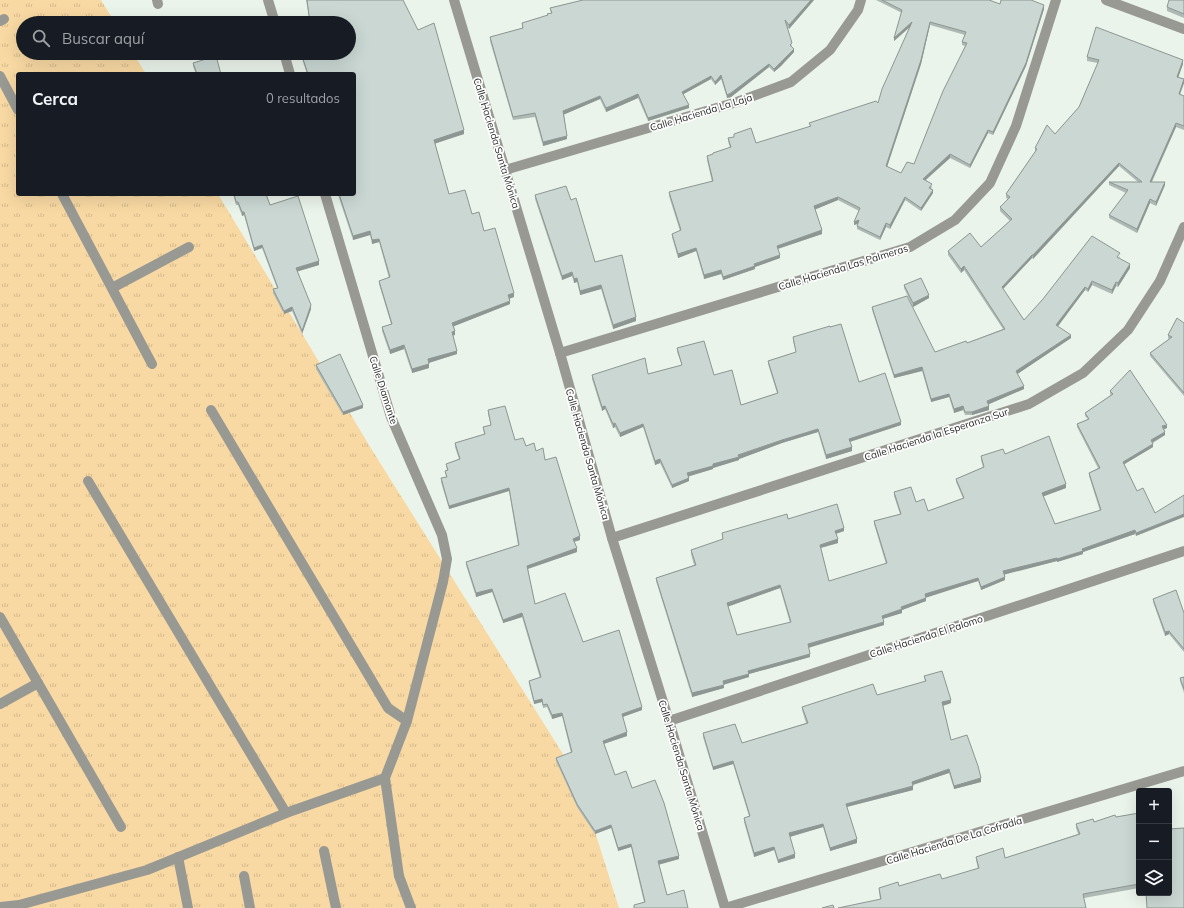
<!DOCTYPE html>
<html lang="es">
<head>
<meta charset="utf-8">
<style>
  :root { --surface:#171b24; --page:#242831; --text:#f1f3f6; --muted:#9ea1a6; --line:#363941 }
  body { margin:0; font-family:Mulish,sans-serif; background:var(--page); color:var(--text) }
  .controls { position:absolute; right:12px; bottom:12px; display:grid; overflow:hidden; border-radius:4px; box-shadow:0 4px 16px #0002 }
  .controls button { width:36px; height:36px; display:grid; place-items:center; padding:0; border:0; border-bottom:1px solid var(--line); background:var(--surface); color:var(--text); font:20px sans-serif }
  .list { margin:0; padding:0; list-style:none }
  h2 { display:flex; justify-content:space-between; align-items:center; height:52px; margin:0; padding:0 16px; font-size:17px }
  h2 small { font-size:13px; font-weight:400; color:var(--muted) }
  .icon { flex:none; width:22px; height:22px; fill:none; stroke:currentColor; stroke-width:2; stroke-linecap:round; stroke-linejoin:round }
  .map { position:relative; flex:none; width:1184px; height:908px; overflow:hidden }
  .search { position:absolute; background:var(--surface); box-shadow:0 4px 16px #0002; left:16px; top:16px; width:340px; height:44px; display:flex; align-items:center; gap:10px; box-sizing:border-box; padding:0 14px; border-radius:22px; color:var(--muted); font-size:15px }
  .panel { position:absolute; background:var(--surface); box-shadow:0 4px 16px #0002; left:16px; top:72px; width:340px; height:124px; border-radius:4px }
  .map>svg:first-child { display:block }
  .grass { fill:url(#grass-tufts) }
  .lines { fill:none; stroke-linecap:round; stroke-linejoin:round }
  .minor { stroke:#999994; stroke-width:10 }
  .wall { fill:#aeb9b5; fill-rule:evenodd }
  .shaded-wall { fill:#8d9693 }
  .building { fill:#cad7d2; stroke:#8d9693; fill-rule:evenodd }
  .labels { text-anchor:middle; stroke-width:3.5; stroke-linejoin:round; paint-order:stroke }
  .street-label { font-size:10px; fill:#262926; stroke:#fff }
</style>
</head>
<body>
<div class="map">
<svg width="1184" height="908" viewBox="0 0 1184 908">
  <defs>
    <pattern id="grass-tufts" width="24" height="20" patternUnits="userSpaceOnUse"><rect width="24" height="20" fill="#f8d9a3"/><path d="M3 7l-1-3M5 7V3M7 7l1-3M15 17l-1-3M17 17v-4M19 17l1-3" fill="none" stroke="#d4ba8c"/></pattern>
  </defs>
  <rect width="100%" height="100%" fill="#ebf4ea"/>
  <path class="grass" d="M0,0H101L115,23H23V53H133L146,74H18V194H218L372,450L578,778L619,908H0Z"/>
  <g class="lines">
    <g class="minor">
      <path d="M157,0L158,4"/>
      <path d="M268,0L275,23"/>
      <path d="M454,0L560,353L612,538L669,721L725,908"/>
      <path d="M1106,0L1184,29"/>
      <path d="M0,21L4,19"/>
      <path d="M284,53L290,74"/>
      <path d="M0,76L18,110"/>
      <path d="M505,170L737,102L791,82L830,50L858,10L861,0"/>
      <path d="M62,194L152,364"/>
      <path d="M325,194L391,417L442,535L447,559L443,582L407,721L385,778L399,876L411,908"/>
      <path d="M112,288L189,247"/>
      <path d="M560,353L910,247L955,220L990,183L1016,126L1056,0"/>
      <path d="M211,410L388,708L407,721"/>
      <path d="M88,481L286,813"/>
      <path d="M612,538L1029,404L1083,373L1128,330L1160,281L1184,227"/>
      <path d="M0,617L121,827"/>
      <path d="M0,704L38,683"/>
      <path d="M669,721L1184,551"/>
      <path d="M324,851L336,908"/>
      <path d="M178,857L188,908"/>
      <path d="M244,876L250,908"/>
      <path d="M0,907L19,905L147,870L286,813L385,778"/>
      <path d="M725,908L1184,771"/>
    </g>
  </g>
  <g class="wall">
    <path d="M306,0H403L464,134L435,143L449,194L472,214L484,231L514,297L509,299L510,304L454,326L455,335H453L457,354L429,363V368L412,373L404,349L390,354L382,331V327L391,324L379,284V281L389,278L379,242L372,244L370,235L353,240L338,195V194H354V74H307L300,53H349V23H310Z"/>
    <path d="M583,0H814L789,29L786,26L792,47L794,52L781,66L774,72L769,67L731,97L727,98L721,79L715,85L711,79L683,94L689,108L648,121L638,98L606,112L600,99L564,114L567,139L543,146L535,117L513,120L490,41V37L522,28V23L547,16V14L551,13L550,8Z"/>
    <path d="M876,0H989L1000,4L1044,9L1026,66L993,135L988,133L970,168L950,158L926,180L932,187L931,189L933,193L921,211L905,200L890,229L886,227L880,240L857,229V226L858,224L854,225L859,211L838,200L815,209L822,234L778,249L780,258L755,267V269L723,280L721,274L704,279L696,251L678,258L672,237V234L680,231L669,196V192L712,182L707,160V156L713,155V153L730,148L728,141V138L734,137V134L756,143L810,127L809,123L878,103L910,27L894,41L902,13ZM930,25L965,35L962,42V45L965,46L914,164L901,173L887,167L921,64Z"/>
    <path d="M1184,0V18L1167,11V7Z"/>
    <path d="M1087,57L1183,64L1178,77L1184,83L1180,94L1184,96V130L1176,127L1152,182L1165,185L1156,206L1150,203L1137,233L1109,218V215L1126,193L1109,185V182H1138L1119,166L1033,259L1032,258L1003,289L1024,320L1120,256L1119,258L1130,268L1118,287L1116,286L1112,294L1092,285L1088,292L1085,290L1057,326L1071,338L1017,374L1024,389L989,404V410L972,415H965L963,410L954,413L949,397L931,402L922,371L894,378L872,310V307L935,352L967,343L1003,329L964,270L961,273L948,255V251L981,247L1010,221L1000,211V207L1008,199L1006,198V194L1035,152V148L1055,134L1079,107L1098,63L1087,61Z"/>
    <path d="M193,63L221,74H196L193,66Z"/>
    <path d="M233,194H266L270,205L319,265L297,271L311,309L302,334L292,311L284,314L273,293V289L277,288L262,248L254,251L244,215L242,216L238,205H236Z"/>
    <path d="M535,195L571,200L595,262L636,321L613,329L601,289L580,295L577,282L574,283L572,276L562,280L535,199Z"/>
    <path d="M904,285L929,298L913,307L904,288Z"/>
    <path d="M1184,323V396L1150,356V353L1169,339L1168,338V335Z"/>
    <path d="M793,337L859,382L901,425L850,442L852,451L826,459L818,432L782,443L739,459V460L713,468V469L688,476L689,481L672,488L660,463L655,465L643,427L620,437L615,427L613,428L605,409L602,411L592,379V375L648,374L682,365L677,352V348L714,375L741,405L777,393L768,364V361L796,352L793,341Z"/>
    <path d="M316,365L363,408L343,415L316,369Z"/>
    <path d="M1110,391L1167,428L1164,429L1165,435L1153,443V447L1124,464L1137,491L1136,536L1135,534L1083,552V554L1057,562V561L1004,574L1005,580L981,590L978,581L926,597V601L902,610V613L883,619L884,625L808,647L810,657L749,674V677L724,684V688L692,697L656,581V578L694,565L691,554V550L723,540L722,533L788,519L844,531L836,534L838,543L821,548L829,581L886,564L874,524V521L900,514L894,496V492L916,502L928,511L963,498L956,482V479L983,467L981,460V456L1005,454L1066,488L1043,496L1055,524L1100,511L1089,476V473L1098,468L1077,427V424L1088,419L1085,416V413L1111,395L1110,394ZM780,588L790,623L737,635L728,606Z"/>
    <path d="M488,410L515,440L526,446L536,451L545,460L580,540L574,542L577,552L528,569L535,604L583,642L642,710L623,717L627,736L604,744L615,775L632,788L679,859L659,864L667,895L688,908H634V905L644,902L631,847L618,851L611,828L595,834L577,807L556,761V758L571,753L562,716L552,719L547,707L543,708L542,702L534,704L529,684V681L540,678L522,617L503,623L492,592L476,597L466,565V562L518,545L509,491L449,509L441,482V478L446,477L445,471H447L446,464L459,459L455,447V443L484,434L483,427L491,425L488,414Z"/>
    <path d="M1153,599L1184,613V652L1169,634L1165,636L1153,602Z"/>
    <path d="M924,676L951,703L943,706L951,740L981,782L954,789L949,773L913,785V790L847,807L857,843L830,851L823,827L790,837L795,858L778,863L774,850L754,857L744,822V818L749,816L733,764L713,770L703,737V733L742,743L806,723L802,710V707L877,695L925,682Z"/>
    <path d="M1184,677V693L1180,681V678Z"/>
    <path d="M1139,813V888L1084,898L880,899L879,892V888L899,886L942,879L978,869L976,860V857L1005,858L1078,834L1076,828V824L1094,822L1116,817Z"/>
  </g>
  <g class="shaded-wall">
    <path d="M811,0H814L789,29V25Z"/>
    <path d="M1044,5V9L1026,66L993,135V132Z"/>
    <path d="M912,22V25L894,41V38Z"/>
    <path d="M930,22V25L921,64L886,170V166Z"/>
    <path d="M794,49V52L781,66L774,72V69Z"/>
    <path d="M1183,60V64L1177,81V77Z"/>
    <path d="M769,64V67L731,97L727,98V95Z"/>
    <path d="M721,75V79L715,85V82Z"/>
    <path d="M711,76V79L682,95V92Z"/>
    <path d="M1184,79V83L1179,97V94Z"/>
    <path d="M638,94V98L606,112V108Z"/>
    <path d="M600,96V99L563,115V111Z"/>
    <path d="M689,105V108L648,121V118Z"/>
    <path d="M1176,123V127L1150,185V182Z"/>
    <path d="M464,130V134L434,144V140Z"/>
    <path d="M988,130V133L970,168V165Z"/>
    <path d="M567,136V139L543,146V142Z"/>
    <path d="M950,154V158L923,182V179Z"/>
    <path d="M1119,163V166L1033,259V255Z"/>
    <path d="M1165,182V185L1156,206V202Z"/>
    <path d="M933,190V193L921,211V208Z"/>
    <path d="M838,197V200L814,210V206Z"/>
    <path d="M905,197V200L890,229V225Z"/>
    <path d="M1150,199V203L1137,233V229Z"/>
    <path d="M242,212H244V215L242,216Z"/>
    <path d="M859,220V223L854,225V222Z"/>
    <path d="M886,223V227L880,240V237Z"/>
    <path d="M822,230V234L777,249V246Z"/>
    <path d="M370,231V235L353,240V236Z"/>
    <path d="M379,239V242L372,244V240Z"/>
    <path d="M262,245V248L254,251V248Z"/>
    <path d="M696,248V251L678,258V254Z"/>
    <path d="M780,255V258L755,267V269L723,280V277L754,264Z"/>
    <path d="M1032,255V258L1002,290V287Z"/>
    <path d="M319,261V265L296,272V268Z"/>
    <path d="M1130,264V268L1118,287V283Z"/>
    <path d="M964,266V270L961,273V269Z"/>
    <path d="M721,270V274L704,279V275Z"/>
    <path d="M572,272V276L562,280V276Z"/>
    <path d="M577,278V282L574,283V279Z"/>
    <path d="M1092,281V285L1088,292V289Z"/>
    <path d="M1116,282V286L1112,294V290Z"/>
    <path d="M601,285V289L580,295V291Z"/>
    <path d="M1085,287V290L1056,329V325Z"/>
    <path d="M514,293V297L508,299V295Z"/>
    <path d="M929,295V298L913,307V303Z"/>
    <path d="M510,301V304L452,327V323Z"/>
    <path d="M311,305V309L302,334V331Z"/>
    <path d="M292,307V311L284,314V311Z"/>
    <path d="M636,317V321L613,329V325Z"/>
    <path d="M455,331V335L452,336V332Z"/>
    <path d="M1071,335V338L1016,375V371Z"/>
    <path d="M404,345V349L390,354V350Z"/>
    <path d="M457,351V354L428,363V359Z"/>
    <path d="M429,364V368L412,373V369Z"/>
    <path d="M922,367V371L894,378V375Z"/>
    <path d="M1024,386V389L987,405V401Z"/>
    <path d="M949,394V397L931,402V399Z"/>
    <path d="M363,405V408L343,415V412Z"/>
    <path d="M605,406V409L602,411V407Z"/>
    <path d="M963,406V410L954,413V409Z"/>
    <path d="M989,406V410L972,415V412Z"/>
    <path d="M901,422V425L849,442V439Z"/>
    <path d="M615,423V427L613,428V424Z"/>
    <path d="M643,424V427L620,437V433Z"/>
    <path d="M1167,425V428L1162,430V426Z"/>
    <path d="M818,429V432L782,443L739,459V460L713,468V469L687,477V473L782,440Z"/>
    <path d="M1165,432V435L1151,443V440Z"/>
    <path d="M1153,444V447L1123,465V462Z"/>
    <path d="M852,447V451L826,459V455Z"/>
    <path d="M660,459V463L655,465V461Z"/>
    <path d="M689,478V481L672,488V485Z"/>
    <path d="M1066,484V488L1042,497V493Z"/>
    <path d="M509,488V491L449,509V506Z"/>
    <path d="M1184,514V517L1136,536V533Z"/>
    <path d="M844,528V531L835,534V531Z"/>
    <path d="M1135,530V534L1083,552V554L1057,562V559L1082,549Z"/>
    <path d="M580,536V540L573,542V539Z"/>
    <path d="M838,539V543L820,548V545Z"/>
    <path d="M577,548V552L527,569V566Z"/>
    <path d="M1057,558V561L1003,575V571Z"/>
    <path d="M1005,577V580L981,590V587Z"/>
    <path d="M978,578V581L925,598V594Z"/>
    <path d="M780,585V588L727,607V603Z"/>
    <path d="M492,589V592L476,597V593Z"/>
    <path d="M926,598V601L902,610V613L882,619V616L901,607Z"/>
    <path d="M522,613V617L503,623V620Z"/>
    <path d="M884,622V625L808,648V644Z"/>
    <path d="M1169,631V634L1165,636V632Z"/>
    <path d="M810,654V657L749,674V677L723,685V681L748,671Z"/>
    <path d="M724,685V688L692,697V693Z"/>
    <path d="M542,699V702L534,704V701Z"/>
    <path d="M951,700V703L942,706V702Z"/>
    <path d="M642,707V710L622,717V714Z"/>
    <path d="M562,713V716L552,719V715Z"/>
    <path d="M627,732V736L603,744V741Z"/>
    <path d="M733,761V764L713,770V767Z"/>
    <path d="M949,769V773L912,785V782Z"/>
    <path d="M981,778V782L954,789V786Z"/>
    <path d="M913,786V790L846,807V804Z"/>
    <path d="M823,824V827L789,837V833Z"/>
    <path d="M611,825V828L595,834V831Z"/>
    <path d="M857,839V843L830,851V848Z"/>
    <path d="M631,844V847L618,851V848Z"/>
    <path d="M774,847V850L754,857V853Z"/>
    <path d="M795,854V858L778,863V860Z"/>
    <path d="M679,856V859L658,865V861Z"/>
  </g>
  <g class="building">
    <path d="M307,0H403L418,30L434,23L464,130L434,140L449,194L465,190L472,214L479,212L484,231L495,228L514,293L508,295L510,301L452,323L455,331L452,332L457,351L428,359L429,364L412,369L404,345L390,350L382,327L392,324L379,281L390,277L379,239L372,240L370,231L353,236L339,194H354V74H308L301,53H349V23H310Z"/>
    <path d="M583,0H811L789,25L785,20L792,43L790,45L794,49L774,69L769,64L731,93L727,95L721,75L715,82L711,76L682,92L689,105L648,118L638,94L606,108L600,96L563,111L567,136L543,142L535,113L513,117L490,37L523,28L522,23L548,15L547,14L552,13L550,8Z"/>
    <path d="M882,0H989L1000,4L1001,0H1031L1044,5L1026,63L993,132L988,130L970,165L950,154L923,179L932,184L929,188L933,190L921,208L905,197L890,225L886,223L880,237L857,226L859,220L854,222L860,208L838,197L814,206L822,230L777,246L780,255L754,264L755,266L723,277L721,270L704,275L696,248L678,254L672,234L681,230L669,192L713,181L707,156L713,154V153L731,147L728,138L734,137V134L751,128L756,143L811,126L809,123L876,101L878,103L882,89L912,22L894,38L902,10ZM930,22L966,32L962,42L967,43L943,91L914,164L907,162L901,173L886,166L921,60Z"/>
    <path d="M1169,0H1184V14L1167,7Z"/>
    <path d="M1096,27L1183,60L1177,77L1184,79L1179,94L1184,96V126L1176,123L1150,182H1165L1156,202L1150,199L1137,229L1109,215L1128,190L1109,182H1142L1119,163L1033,255H1032L1002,287L1024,320L1043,299L1092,236L1120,253L1117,257L1130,264L1118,283L1116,282L1112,290L1092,281L1088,289L1085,287L1056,325L1071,335L1016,371L1024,386L987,401L989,406L972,412H965L963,406L954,409L949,394L931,399L922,367L894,375L872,307L907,296L935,352L966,341L967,343L1005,329L964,266L961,269L948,251L970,233L981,247L1012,219L1000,207L1010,197L1006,194L1037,149L1035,148L1047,125L1055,134L1079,107L1099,60L1087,57Z"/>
    <path d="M216,56L221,74H197L193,63Z"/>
    <path d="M566,186L571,200L576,198L595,262L622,255L636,317L613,325L601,285L580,291L577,278L574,279L572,272L562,276L535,195Z"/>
    <path d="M234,194H266L270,205L298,196L319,261L296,268L311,305L302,331L292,307L284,311L273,289L278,288L262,245L254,248L244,212H242L238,202H236Z"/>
    <path d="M921,278L929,295L913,303L904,285Z"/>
    <path d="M1177,318L1184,323V393L1150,353L1172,337L1168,335Z"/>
    <path d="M841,324L859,382L885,373L901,422L849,439L852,447L826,455L818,429L782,440L738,455L739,457L713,464V466L687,473L689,478L672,485L660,459L655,461L643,424L620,433L615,423L613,424L605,406L602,407L592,375L645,358L648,374L682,365L677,348L704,341L714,375L732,370L741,405L778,393L768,361L796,352L793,337L830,326V327Z"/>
    <path d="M340,354L363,405L343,412L316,365Z"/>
    <path d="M1130,370L1167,425L1162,426L1165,432L1151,440L1153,444L1123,462L1137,491L1143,488L1155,513L1184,495V514L1136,533L1135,530L1082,549L1083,551L1057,559V558L1003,571L1005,577L981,587L978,578L925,594L926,598L901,607L902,609L882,616L884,622L808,644L810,654L748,671L749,674L723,681L724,685L692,693L656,578L696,565L691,550L723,539L722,533L787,514L788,519L837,504L844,528L835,531L838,539L820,545L829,581L887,563L874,521L901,514L894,492L911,487L916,502L924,499L928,511L964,498L956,479L984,467L981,456L1003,449L1005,454L1049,436L1066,484L1042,493L1055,524L1101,510L1089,473L1100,468L1077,424L1089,419L1085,413L1113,394L1110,391ZM780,585L791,622L737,635L727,603Z"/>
    <path d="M505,406L515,440L523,438L526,446L534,443L536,451L543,448L545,460L556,457L580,536L573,539L577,548L527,566L535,604L565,593L583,642L619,630L642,707L622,714L627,732L603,741L615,775L626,771L632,788L655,780L664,803L679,856L658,861L667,895L684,890L688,908H634V905L645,902L631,844L618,848L611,825L595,831L577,804L556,758L572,752L562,713L552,715L547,704L543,705L542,699L534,701L529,681L541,677L522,613L503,620L492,589L476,593L466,562L519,545L509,488L449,506L441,478L447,477L445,471L448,470L446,464L460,459L455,443L485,434L483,427L491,425L488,410Z"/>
    <path d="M1176,590L1184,613V649L1169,631L1165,632L1153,599Z"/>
    <path d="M942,671L951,700L942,702L951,740L967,735L978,766L981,778L954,786L949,769L912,782L913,786L846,804L857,839L830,848L823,824L789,833L795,854L778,860L774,847L754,853L744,818L750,816L733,761L713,767L703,733L735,724L742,743L808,723L802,707L873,684L877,695L926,681L924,676Z"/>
    <path d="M1184,677V689L1180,678Z"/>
    <path d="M1139,813V884L1083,894L1086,908H838L881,899L879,888L898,882L899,886L940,874L942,879L979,868L976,857L1003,848L1005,858L1080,834L1076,824L1093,819L1094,822L1115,815L1116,817Z"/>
    <path d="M1184,828V908H1147L1146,893H1169V829Z"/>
    <path d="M833,905L834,908H822Z"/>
  </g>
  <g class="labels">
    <g class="street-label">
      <text transform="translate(701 112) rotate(-17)" y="4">Calle Hacienda La Laja</text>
      <text transform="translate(497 143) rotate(73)" y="4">Calle Hacienda Santa Mónica</text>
      <text transform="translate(843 267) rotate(-17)" y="4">Calle Hacienda Las Palmeras</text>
      <text transform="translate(384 390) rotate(72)" y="4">Calle Diamante</text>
      <text transform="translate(936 434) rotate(-18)" y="4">Calle Hacienda la Esperanza Sur</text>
      <text transform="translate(588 454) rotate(74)" y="4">Calle Hacienda Santa Mónica</text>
      <text transform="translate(926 636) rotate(-18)" y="4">Calle Hacienda El Palomo</text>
      <text transform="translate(682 765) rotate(73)" y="4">Calle Hacienda Santa Mónica</text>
      <text transform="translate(954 840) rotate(-17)" y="4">Calle Hacienda De La Cofradía</text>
    </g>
  </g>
</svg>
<div class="controls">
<button>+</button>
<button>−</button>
<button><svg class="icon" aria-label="layers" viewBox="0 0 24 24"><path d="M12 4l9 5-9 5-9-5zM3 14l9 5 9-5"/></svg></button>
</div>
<div class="search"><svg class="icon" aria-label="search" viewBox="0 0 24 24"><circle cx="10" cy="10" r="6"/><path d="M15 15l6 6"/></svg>Buscar aquí</div>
<section class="panel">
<h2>Cerca<small>0 resultados</small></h2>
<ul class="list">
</ul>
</section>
</div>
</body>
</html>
